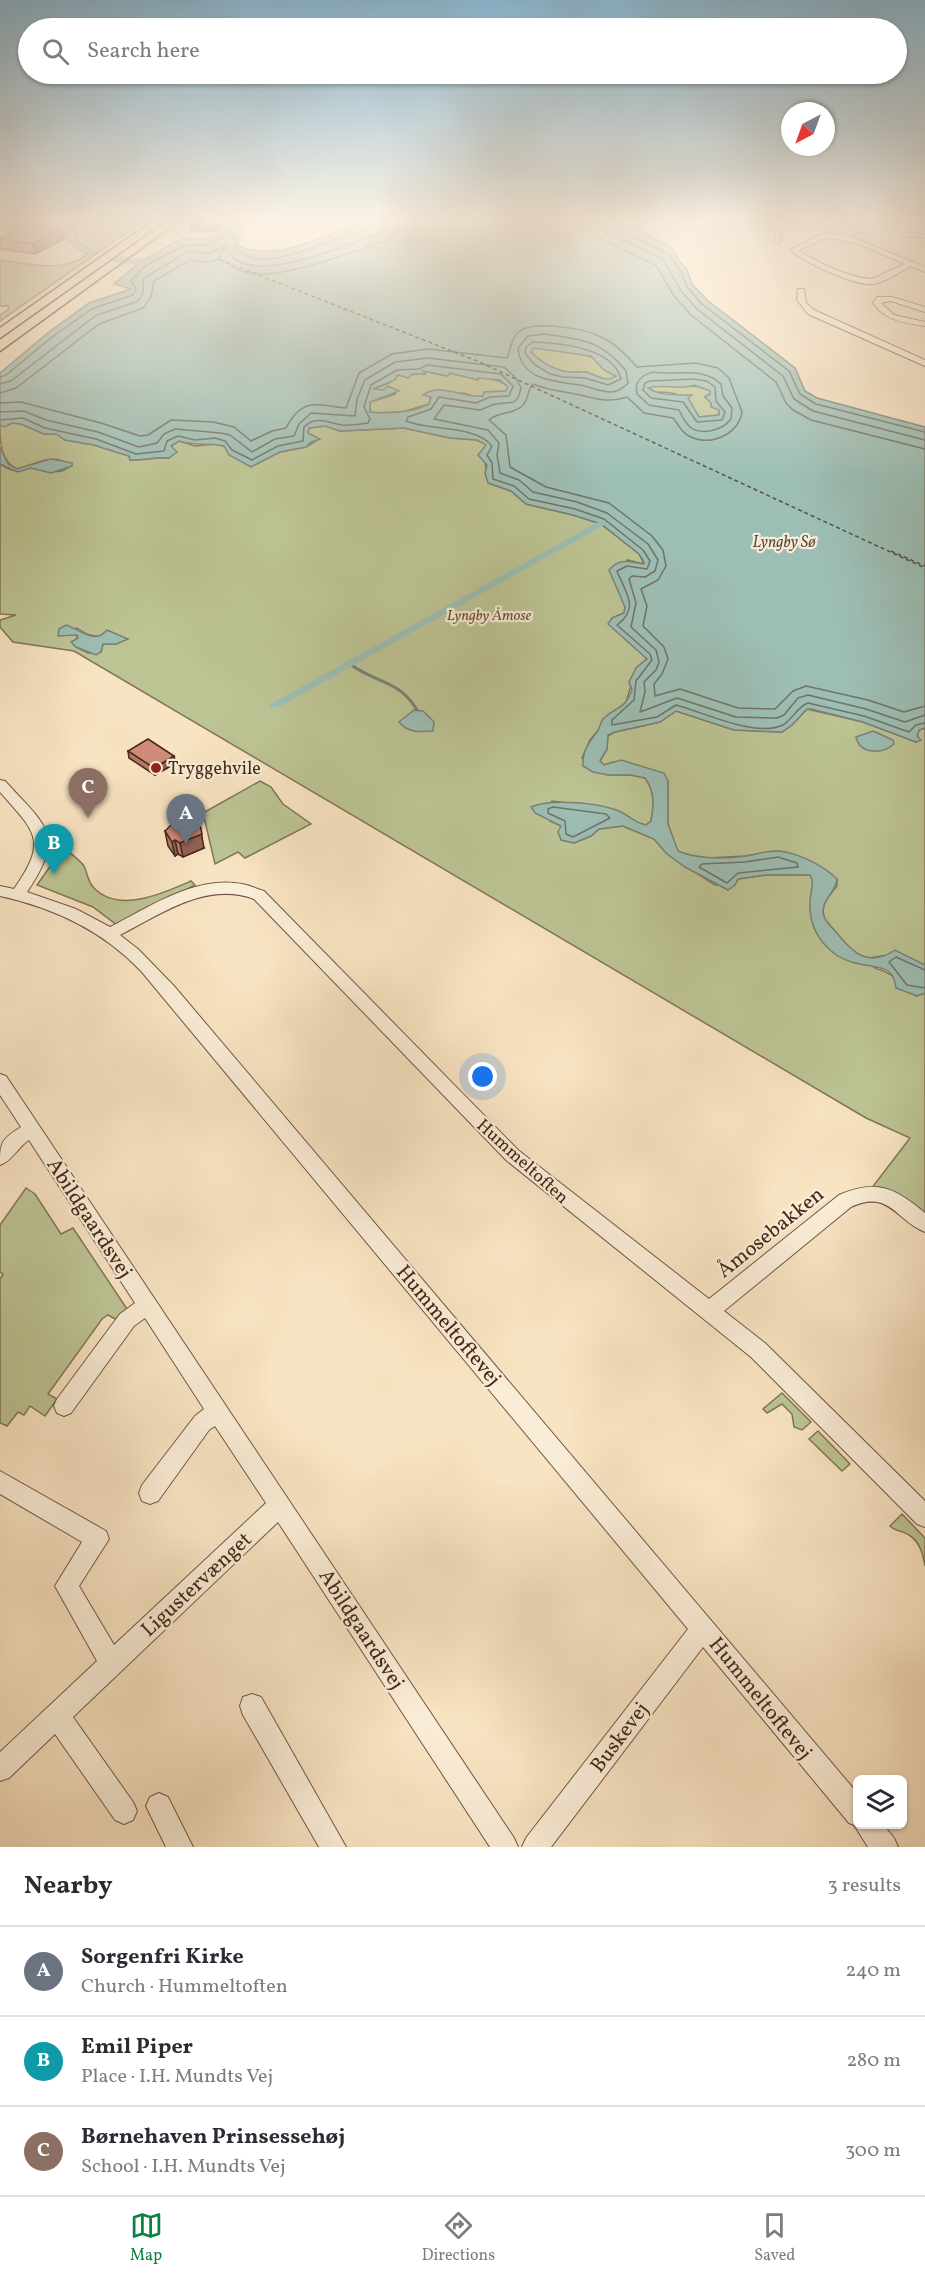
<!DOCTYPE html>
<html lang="en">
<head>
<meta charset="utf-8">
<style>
  :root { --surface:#fff; --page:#f7f7f7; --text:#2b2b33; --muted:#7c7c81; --line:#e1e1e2; --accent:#0b8043 }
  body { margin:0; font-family:Vollkorn,serif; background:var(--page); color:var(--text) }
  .controls { position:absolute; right:18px; bottom:18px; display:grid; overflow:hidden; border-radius:9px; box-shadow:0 2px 4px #0004 }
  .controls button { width:54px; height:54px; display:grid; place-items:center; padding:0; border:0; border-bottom:2px solid var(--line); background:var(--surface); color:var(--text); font:30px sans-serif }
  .compass { position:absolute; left:781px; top:102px; width:54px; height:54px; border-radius:50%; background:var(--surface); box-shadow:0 2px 4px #0004; rotate:221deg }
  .you { position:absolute; left:483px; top:1077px; width:21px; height:21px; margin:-15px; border:4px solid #fff; border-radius:50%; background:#1a73e8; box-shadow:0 0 0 9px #1a73e833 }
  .badge { display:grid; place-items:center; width:39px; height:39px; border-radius:50%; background:var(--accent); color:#fff; font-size:20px; font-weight:700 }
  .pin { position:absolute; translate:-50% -50px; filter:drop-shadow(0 2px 3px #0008) }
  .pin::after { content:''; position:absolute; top:32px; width:21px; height:18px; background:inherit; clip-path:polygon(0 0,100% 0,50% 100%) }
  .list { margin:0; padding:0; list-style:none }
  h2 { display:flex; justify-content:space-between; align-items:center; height:78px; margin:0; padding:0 24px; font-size:26px }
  h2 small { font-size:20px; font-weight:400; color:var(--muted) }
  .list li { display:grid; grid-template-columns:39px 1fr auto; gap:18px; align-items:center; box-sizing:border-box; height:90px; padding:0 24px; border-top:2px solid var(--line) }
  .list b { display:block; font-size:22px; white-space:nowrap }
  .list p { margin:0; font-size:20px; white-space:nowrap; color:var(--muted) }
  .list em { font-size:20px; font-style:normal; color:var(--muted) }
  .icon { flex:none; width:33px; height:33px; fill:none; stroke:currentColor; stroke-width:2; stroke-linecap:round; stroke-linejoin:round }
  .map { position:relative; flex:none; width:925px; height:1847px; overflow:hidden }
  .search { position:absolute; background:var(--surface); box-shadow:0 2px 4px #0004; left:18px; right:18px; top:18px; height:66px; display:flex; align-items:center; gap:15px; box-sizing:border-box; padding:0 21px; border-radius:33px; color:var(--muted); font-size:22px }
  .sheet { height:348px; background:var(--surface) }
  nav { display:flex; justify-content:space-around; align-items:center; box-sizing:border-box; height:84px; border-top:2px solid var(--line); background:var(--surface); font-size:16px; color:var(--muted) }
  nav a { display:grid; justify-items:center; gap:3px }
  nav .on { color:var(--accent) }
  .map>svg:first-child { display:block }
  .green { fill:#bdc494; stroke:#817657; stroke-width:1.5; fill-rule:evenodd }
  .water { fill:#9dbeb4; stroke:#7a8276; stroke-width:1.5; fill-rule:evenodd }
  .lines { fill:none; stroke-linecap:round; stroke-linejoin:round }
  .shore { stroke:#717367; stroke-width:1.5 }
  .stream { stroke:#7a8276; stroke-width:3 }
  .canal { fill:#9dbeb4; fill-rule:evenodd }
  .river { fill:#9dbeb4; fill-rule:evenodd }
  .ferry { stroke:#5b4e40; stroke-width:1.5; stroke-dasharray:4 3; stroke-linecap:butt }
  .minor-casing { stroke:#725744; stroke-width:2 }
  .highway-casing { stroke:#45281a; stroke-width:3 }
  .minor { fill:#faedd7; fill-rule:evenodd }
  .highway { fill:#f8e3c2; fill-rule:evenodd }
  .tram { stroke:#45281a; stroke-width:1.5 }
  .wall { fill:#b47868; stroke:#45281a; stroke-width:1.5 }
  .shaded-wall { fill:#926155; stroke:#45281a; stroke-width:1.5 }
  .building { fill:#d18b79; stroke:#45281a; stroke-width:1.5 }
  .poi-dot { fill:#8f2418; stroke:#faedd7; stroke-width:2 }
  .labels { text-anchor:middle; stroke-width:4.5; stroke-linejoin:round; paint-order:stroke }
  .far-park-label { font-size:15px; font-style:italic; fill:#634f38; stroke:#faedd7 }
  .far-water-label { font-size:16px; font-style:italic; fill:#5b4e40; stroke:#faedd7 }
  .poi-label { font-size:18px; fill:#45281a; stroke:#faedd7; text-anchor:start }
  .street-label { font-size:18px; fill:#45281a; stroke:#faedd7 }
  .near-street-label { font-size:21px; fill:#45281a; stroke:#faedd7 }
</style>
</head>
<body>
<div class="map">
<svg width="925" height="1847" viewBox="0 0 925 1847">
  <rect width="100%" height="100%" fill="#f8e3c2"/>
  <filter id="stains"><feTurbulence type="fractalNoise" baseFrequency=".00333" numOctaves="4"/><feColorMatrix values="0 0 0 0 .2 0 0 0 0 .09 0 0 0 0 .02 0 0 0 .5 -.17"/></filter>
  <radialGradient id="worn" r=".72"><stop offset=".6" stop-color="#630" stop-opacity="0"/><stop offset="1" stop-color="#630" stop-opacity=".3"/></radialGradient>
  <g class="green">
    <path d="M67,218H147L0,321V315L9,309L8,306H0V260C31,264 66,275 91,251L80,244Z"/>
    <path d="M534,348L577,353L592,357L604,370L616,376C605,384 596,374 586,372C581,371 576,373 571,372C554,371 542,363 530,351Z"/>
    <path d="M422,371L447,376L450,373C468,380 495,374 508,387L506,391L485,392L483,396L475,397L464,393L431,396L429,404L402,412L370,413V402L396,394L372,390L389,383L398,375L425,374Z"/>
    <path d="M654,385C671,389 698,382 710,391V394L705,397L719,410V415L699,417C692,410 682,394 672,393C662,391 656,395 648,387Z"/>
    <path d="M12,423L21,424L44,434H57L65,440L94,445L129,456L130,460C144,461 155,457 169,458L171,446L179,441L195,446L215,444L266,458L280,452L306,447L319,439L308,433L309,428L325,426L340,431L404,428L450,438L477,440L487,445L483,449L488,483L511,491L526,504L573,515L601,524L639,554L644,564L627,560L618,588L625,607L624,613L612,618L647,659L636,668L626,703L603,719L599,729L590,740L582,758L608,775H631L645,778C655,791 654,806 651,821L646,825L636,823L608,808L552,801L550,821L561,826V840L574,843L591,836L599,829L623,826L654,839L667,854L715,885H735L738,879L766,875H810L813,881L814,928L877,969C892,972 904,986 916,996L925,993V1218L871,1189L910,1138L866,1118L74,651L13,642L0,627V620L16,615L0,614V464C15,474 16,470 32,468C48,467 58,479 72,464L56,459L45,460L17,469C0,461 0,441 0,425L7,426ZM77,628C99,644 104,630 127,639L116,644H103L101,652L88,653L76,647L77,635L69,634Z"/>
    <path d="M807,709L863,722L916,742L919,730L925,728V965L911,959L888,955L869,958L856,954L849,948L824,918L823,910L825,901L837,886V879L779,851L745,856L707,858L687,855L677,851L668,824V781L613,762L604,765L600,761L607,749L608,736L615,732L660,722L676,711L734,730L782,732L792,725Z"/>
    <path d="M260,781L271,787L283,804L311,824L245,858L238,852L215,864L203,813Z"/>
    <path d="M67,850C72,855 81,861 84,866C88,874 87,881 94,888C119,914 164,893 191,881L195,885L117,925L93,907L37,885L56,858Z"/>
    <path d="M26,1188L35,1194L61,1234L73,1228L127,1309L117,1320L108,1315L102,1319L48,1394L57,1399L45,1416L30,1406L24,1415L18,1412L7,1426L0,1423V1279L3,1274L0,1272V1225Z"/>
    <path d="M782,1393L811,1422L802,1430L794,1427L792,1414L782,1404L767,1413L763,1409Z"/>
    <path d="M818,1431L850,1464L842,1471L809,1439Z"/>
    <path d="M902,1514L925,1538V1566C923,1554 920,1542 909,1535C902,1530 896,1532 890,1526Z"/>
  </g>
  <g class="water">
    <path d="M56,218L70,220L72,225L76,226L71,227L80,244L97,254C78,258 59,231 56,218Z"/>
    <path d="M235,218H247L238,241L240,247C286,263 328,230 372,221C420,212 487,218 537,218C558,218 587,214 606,218C625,222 655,239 673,249L678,260L686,268L692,284L707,300L795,368L805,391L817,398L925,427V728L919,730L917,736L921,740L916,742L863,722L811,709H807L792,725L782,732L734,730L676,711L660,722L615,732L608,735L607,749L600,761L604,765L621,760L664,773L668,781V824L678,851C699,860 724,859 747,856C757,854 769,850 779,851C799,853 824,866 837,879C836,892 822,899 823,913C824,921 831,927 836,932C853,953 868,968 895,950L925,965V993L917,996L896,988C895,982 894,975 888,971C877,964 853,967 835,954C818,941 809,923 810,902C810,891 815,884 810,875H766L738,879L735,885L728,890L685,867L667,854L654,839L623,826L599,829L591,836L574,843L561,840L558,832L561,826L535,813L531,807C550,798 602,803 621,812C631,817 635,823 646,825L651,821C654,806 655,791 645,778L631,775H608L593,772L583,766C582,752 589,742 597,732C600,728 600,723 603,719C617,705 623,712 632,690L629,682L636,668L647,659L608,624L612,618L624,613L625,607L609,570C620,557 629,562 644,564V562L639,554L601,524L573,515L526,504L511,491L488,483L485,473L487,465L478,455L486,445L477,440L450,438L404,428L340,431L325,426L309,428L308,433L320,439L311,442L306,447L280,452L251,467L229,455L224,446C209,443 195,446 179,441L171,446L177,452L169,458C155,457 144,460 130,460L129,456L94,445L65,440L56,434H44L21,424L12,423L4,427L0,425V373L49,332L89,303L131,289L114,284L140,262L183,238L209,239ZM534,348L591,356L604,370L616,376C605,384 596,374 585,372C581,371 576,373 571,372C554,371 542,363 531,352ZM423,371L448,376L450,373L478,380V378L500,380L508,387L506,391L484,392L483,396C465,399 440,382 423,395L431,397L429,404C411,413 390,414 370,412V402L399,391L388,386L383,390L373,389L395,380L398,375L408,378L413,374H425ZM694,385L710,391V394L705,397L711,403V407L719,410V415L699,417L688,398L692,395C681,395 657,396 648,388C661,383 679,391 694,385Z"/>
    <path d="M0,447L8,464L17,469L51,459L72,463V466L51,473L31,468L18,472L0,464Z"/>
    <path d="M66,625C81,630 94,645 107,630L128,639L116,644H103L101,652L96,655L76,647L71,642L78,638L77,635L58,636L59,629Z"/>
    <path d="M414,710L423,711L434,722L433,731C420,732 408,733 399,722Z"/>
    <path d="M873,731L893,740L894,744C883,754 860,755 856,737Z"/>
  </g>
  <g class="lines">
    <g class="shore">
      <path d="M589,218L592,229L599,238L656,265L674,296L691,315L776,382L786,403L793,410L811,420L925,449"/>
      <path d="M598,218L605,232L663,259L681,291L697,309L783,376L794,399L813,411L925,440"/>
      <path d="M606,218L609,226L669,254L681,272L687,287L702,304L789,371L800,394L816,404L925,432"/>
      <path d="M544,334C582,340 600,339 626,371L628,383C613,400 598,388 580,385C555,381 521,381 518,348L528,336Z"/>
      <path d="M533,342C560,343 613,347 621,379L608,385L585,378L563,377L550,374L534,364L525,353L526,347Z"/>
      <path d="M653,372C676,376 702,366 721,384L723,396L732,408L731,419C723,430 702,436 690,427C685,423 682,416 679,410L649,405L637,394C634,382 642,375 653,372Z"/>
      <path d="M0,377L6,375L52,337L92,309L133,295L136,289L131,281L144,267L184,245H210L231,231L234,234L235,247C256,275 315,246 341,237C351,234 362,232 372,228L381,223L382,218"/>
      <path d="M694,379L707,381L715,387L716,401L725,412L722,420L697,422L683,402L651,398L643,390L645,383L650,381Z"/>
      <path d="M0,384L11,381L95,316L138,301L143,293V279L187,252L210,253L224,246C228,250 232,257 236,260C267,280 348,244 381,233L387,227L389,218"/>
      <path d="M0,393L16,388L99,324L143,308L151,297L154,281L190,260L209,262L220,259C229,265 238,271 249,273C284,280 350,252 385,241L395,232L398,218"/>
      <path d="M0,403L21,402L101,423L140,436L148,435L171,420L213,422L234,427L251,441L272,431L286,428C302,397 316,405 346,408L359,373L392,354L428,349L507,358C511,349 511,339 518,332C534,320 584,328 601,337C615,343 627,356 637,367L696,363L718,368L729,378L742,412C738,435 710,447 689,436C682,433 678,424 673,418L644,413L627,397C609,403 598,399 580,395C564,391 549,391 533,384C527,390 529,400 522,406C513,415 499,411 489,420L506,435L510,467L546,487L609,503L652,536L663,550L666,566L658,580L641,589L647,606L643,626L664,647L668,659L662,674L654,684L655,696L680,689L738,708L775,709L793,691L806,686L868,700L904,712L925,706"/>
      <path d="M0,412L24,411L46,420L98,432L139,447L157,443L164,434L175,429L221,433L230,435L252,452L275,439L294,436L299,424L311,413L355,416L357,399L365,380L395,362L428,358L504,367L516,378L521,388L518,398L514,402L495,404L480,410L444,405L434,419L488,430L499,443L497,455L500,473L519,480L533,492L577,502L607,513L648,544L658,560L655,571L645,577L632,576L629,579L636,603L631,627L656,650L659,662L656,670L644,682L645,692L640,712L677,698L736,717L777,718L784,715L798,698L808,695L866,709L905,722L925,715"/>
      <path d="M0,420L23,418L45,428L96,439L136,454L164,451L167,441L178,436L195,440L215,438L225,441L232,450L252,460L278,446L303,441L304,427C316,415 328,423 342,425C351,426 360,424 368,423L370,419L364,407L371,385L397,370L419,369L427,365L501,374L513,386L509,396L490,397L476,403L439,397L431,409L408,417L406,421C430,431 476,425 492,446L487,455L492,463L493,479L514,486L529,499L575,509L604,519L643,550L650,561L647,569L627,566L617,571C626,594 640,608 617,625L650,654L652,660L636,681L634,700L612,720V725L657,717L676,705C703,712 756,738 783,725C793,719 797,707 808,703L864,716L909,732L916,725L925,723"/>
      <path d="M553,807L606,814L610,818L573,837L566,834L565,821L548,813V809Z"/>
      <path d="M778,857L797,863L798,867L738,873L727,883L699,867L702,864L745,862Z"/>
      <path d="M925,970L896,957L889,962L907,985L925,988"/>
    </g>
    <path class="stream" d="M350,664C375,683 400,680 417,710"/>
    <path class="canal" d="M598,522L606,524L279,707H271L269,705Z"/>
    <path class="river" d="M113,256L140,259L145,262L140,265L109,261L108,259Z"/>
    <g class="ferry">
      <path d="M241,218L218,259L477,361L925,568"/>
      <path d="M891,551L925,566"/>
    </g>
    <g class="minor-casing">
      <g id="minor">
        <path d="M272,218H278L292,225L289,227L273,220Z"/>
        <path d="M797,218H805L781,234L779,243H775L776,232Z"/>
        <path d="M878,220L898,224L909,233L925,234V238L905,236L894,227L879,224L849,236L925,267V272L911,266C899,272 885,283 872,284C855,286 803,262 790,250L817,236L828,233L842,235ZM828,237L858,244L905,264L872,279C849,278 818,263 799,250Z"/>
        <path d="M798,289H804L806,303L814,310L925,360V366L808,314L797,300Z"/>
        <path d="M877,297H892L925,307V312L891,301L881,303L894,315L925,322V326C905,323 886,321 873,303Z"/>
        <path d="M0,780L5,781C46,826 66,834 27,892L76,909L110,927C149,907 196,875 242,884C249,885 257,889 264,891L518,1150L709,1299L839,1195C876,1179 894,1187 925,1213V1232C896,1221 890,1189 851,1207L724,1311L765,1343L925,1501V1527L917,1524L751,1357L506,1160L254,899C207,881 161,914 120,935L138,949L174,986L858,1794V1824H883L894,1838L898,1847H868L854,1825L849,1823L703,1647L551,1847H522L526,1838L688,1629L141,971C102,930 54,908 0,896V886L14,889C48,840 36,833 0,792Z"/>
        <path d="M0,1074L6,1076L514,1838L518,1847H490L278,1522L73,1717L133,1802L137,1811L133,1820L124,1824L115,1820L55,1734L9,1778L0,1781V1752L97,1661L55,1586L82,1542L0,1494V1471L106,1531L109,1539L79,1586L114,1645L266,1503L215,1426L209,1430L158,1501L150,1504L142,1501L139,1493L142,1485L195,1416L204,1409L145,1318L134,1326L71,1413L64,1416L57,1413L54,1406L57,1399L120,1314L135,1303L29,1140C18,1147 12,1161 0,1165C0,1143 1,1139 21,1127L0,1095Z"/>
        <path d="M252,1694L261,1697L346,1847H319L243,1715L240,1706L243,1697Z"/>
        <path d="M159,1793L168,1797L193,1847H166L146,1806L150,1797Z"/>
      </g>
    </g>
    <g class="highway-casing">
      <path id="highway" d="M157,218H169L0,338V328Z"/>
    </g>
    <use href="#minor" class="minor"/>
    <use href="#highway" class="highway"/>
    <path class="tram" d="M0,352L184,218"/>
  </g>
  <g class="wall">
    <path d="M195,218H229L214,232L191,230L190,223Z"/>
    <path d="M0,238L64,239L35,254L1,249Z"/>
    <path d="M128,751L176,763L155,775L129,758Z"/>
    <path d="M165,831L204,848L183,857L178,854L175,856L168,846Z"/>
  </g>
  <g class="shaded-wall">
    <path d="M219,218H229L214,232L213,224Z"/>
    <path d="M62,229L64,239L35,254L33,244Z"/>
    <path d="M174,756L176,763L155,775L154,768Z"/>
    <path d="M199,820L204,848L183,857L180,843Z"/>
    <path d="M175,840L178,854L175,856L172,842Z"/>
  </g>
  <g class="building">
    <path d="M195,218H219L213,224L190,223Z"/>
    <path d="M28,224L62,229L33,244L0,239V238Z"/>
    <path d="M148,739L174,756L154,768L128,751Z"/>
    <path d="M178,818L199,820L202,834L180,843L175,840L172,842L165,831Z"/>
  </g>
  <linearGradient id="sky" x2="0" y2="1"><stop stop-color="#8ab8d3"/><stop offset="0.46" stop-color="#fcf2e4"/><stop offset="1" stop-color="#fcf2e4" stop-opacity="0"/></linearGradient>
  <rect width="925" height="477" fill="url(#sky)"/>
  <circle class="poi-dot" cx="156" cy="768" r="6"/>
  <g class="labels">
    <g class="far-park-label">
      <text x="489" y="620">Lyngby Åmose</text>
    </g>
    <g class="far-water-label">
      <text x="784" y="547">Lyngby Sø</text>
    </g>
    <g class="poi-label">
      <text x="168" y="774">Tryggehvile</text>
    </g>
    <g class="street-label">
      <text transform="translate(523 1161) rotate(42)" y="6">Hummeltoften</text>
    </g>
    <g class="near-street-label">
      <text transform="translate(90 1218) rotate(57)" y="7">Abildgaardsvej</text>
      <text transform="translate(770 1232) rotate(-39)" y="7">Åmosebakken</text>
      <text transform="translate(449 1325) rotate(50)" y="7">Hummeltoftevej</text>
      <text transform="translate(196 1584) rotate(-43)" y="7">Ligustervænget</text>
      <text transform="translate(362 1629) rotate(57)" y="7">Abildgaardsvej</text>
      <text transform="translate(761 1698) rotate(51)" y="7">Hummeltoftevej</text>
      <text transform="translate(619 1737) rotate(-53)" y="7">Buskevej</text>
    </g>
  </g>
  <rect width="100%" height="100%" filter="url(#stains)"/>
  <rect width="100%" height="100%" fill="url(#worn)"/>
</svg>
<div class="controls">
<button><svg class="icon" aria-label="layers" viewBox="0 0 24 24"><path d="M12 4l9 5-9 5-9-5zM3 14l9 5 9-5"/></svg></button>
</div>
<svg class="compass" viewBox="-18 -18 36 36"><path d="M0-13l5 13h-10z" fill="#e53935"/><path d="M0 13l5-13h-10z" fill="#7c7c81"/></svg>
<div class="you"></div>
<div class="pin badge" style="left:186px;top:844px;background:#6b7280">A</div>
<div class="pin badge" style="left:54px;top:874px;background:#0f9aa8">B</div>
<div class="pin badge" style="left:88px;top:818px;background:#8d6e63">C</div>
<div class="search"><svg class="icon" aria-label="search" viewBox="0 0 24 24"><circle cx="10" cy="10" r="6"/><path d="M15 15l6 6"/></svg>Search here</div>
</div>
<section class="sheet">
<h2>Nearby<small>3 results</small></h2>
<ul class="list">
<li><span class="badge" style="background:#6b7280">A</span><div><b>Sorgenfri Kirke</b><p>Church · Hummeltoften</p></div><em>240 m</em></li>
<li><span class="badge" style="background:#0f9aa8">B</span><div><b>Emil Piper</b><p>Place · I.H. Mundts Vej</p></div><em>280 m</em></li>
<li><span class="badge" style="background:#8d6e63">C</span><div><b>Børnehaven Prinsessehøj</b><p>School · I.H. Mundts Vej</p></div><em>300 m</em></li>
</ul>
</section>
<nav>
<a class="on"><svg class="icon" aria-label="map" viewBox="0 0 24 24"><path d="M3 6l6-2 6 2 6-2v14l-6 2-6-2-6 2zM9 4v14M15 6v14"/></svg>Map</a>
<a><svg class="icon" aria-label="directions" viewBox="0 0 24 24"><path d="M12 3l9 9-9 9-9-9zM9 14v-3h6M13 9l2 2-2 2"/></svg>Directions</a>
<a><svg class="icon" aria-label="saved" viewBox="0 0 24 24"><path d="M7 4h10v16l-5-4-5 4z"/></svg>Saved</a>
</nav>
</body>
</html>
